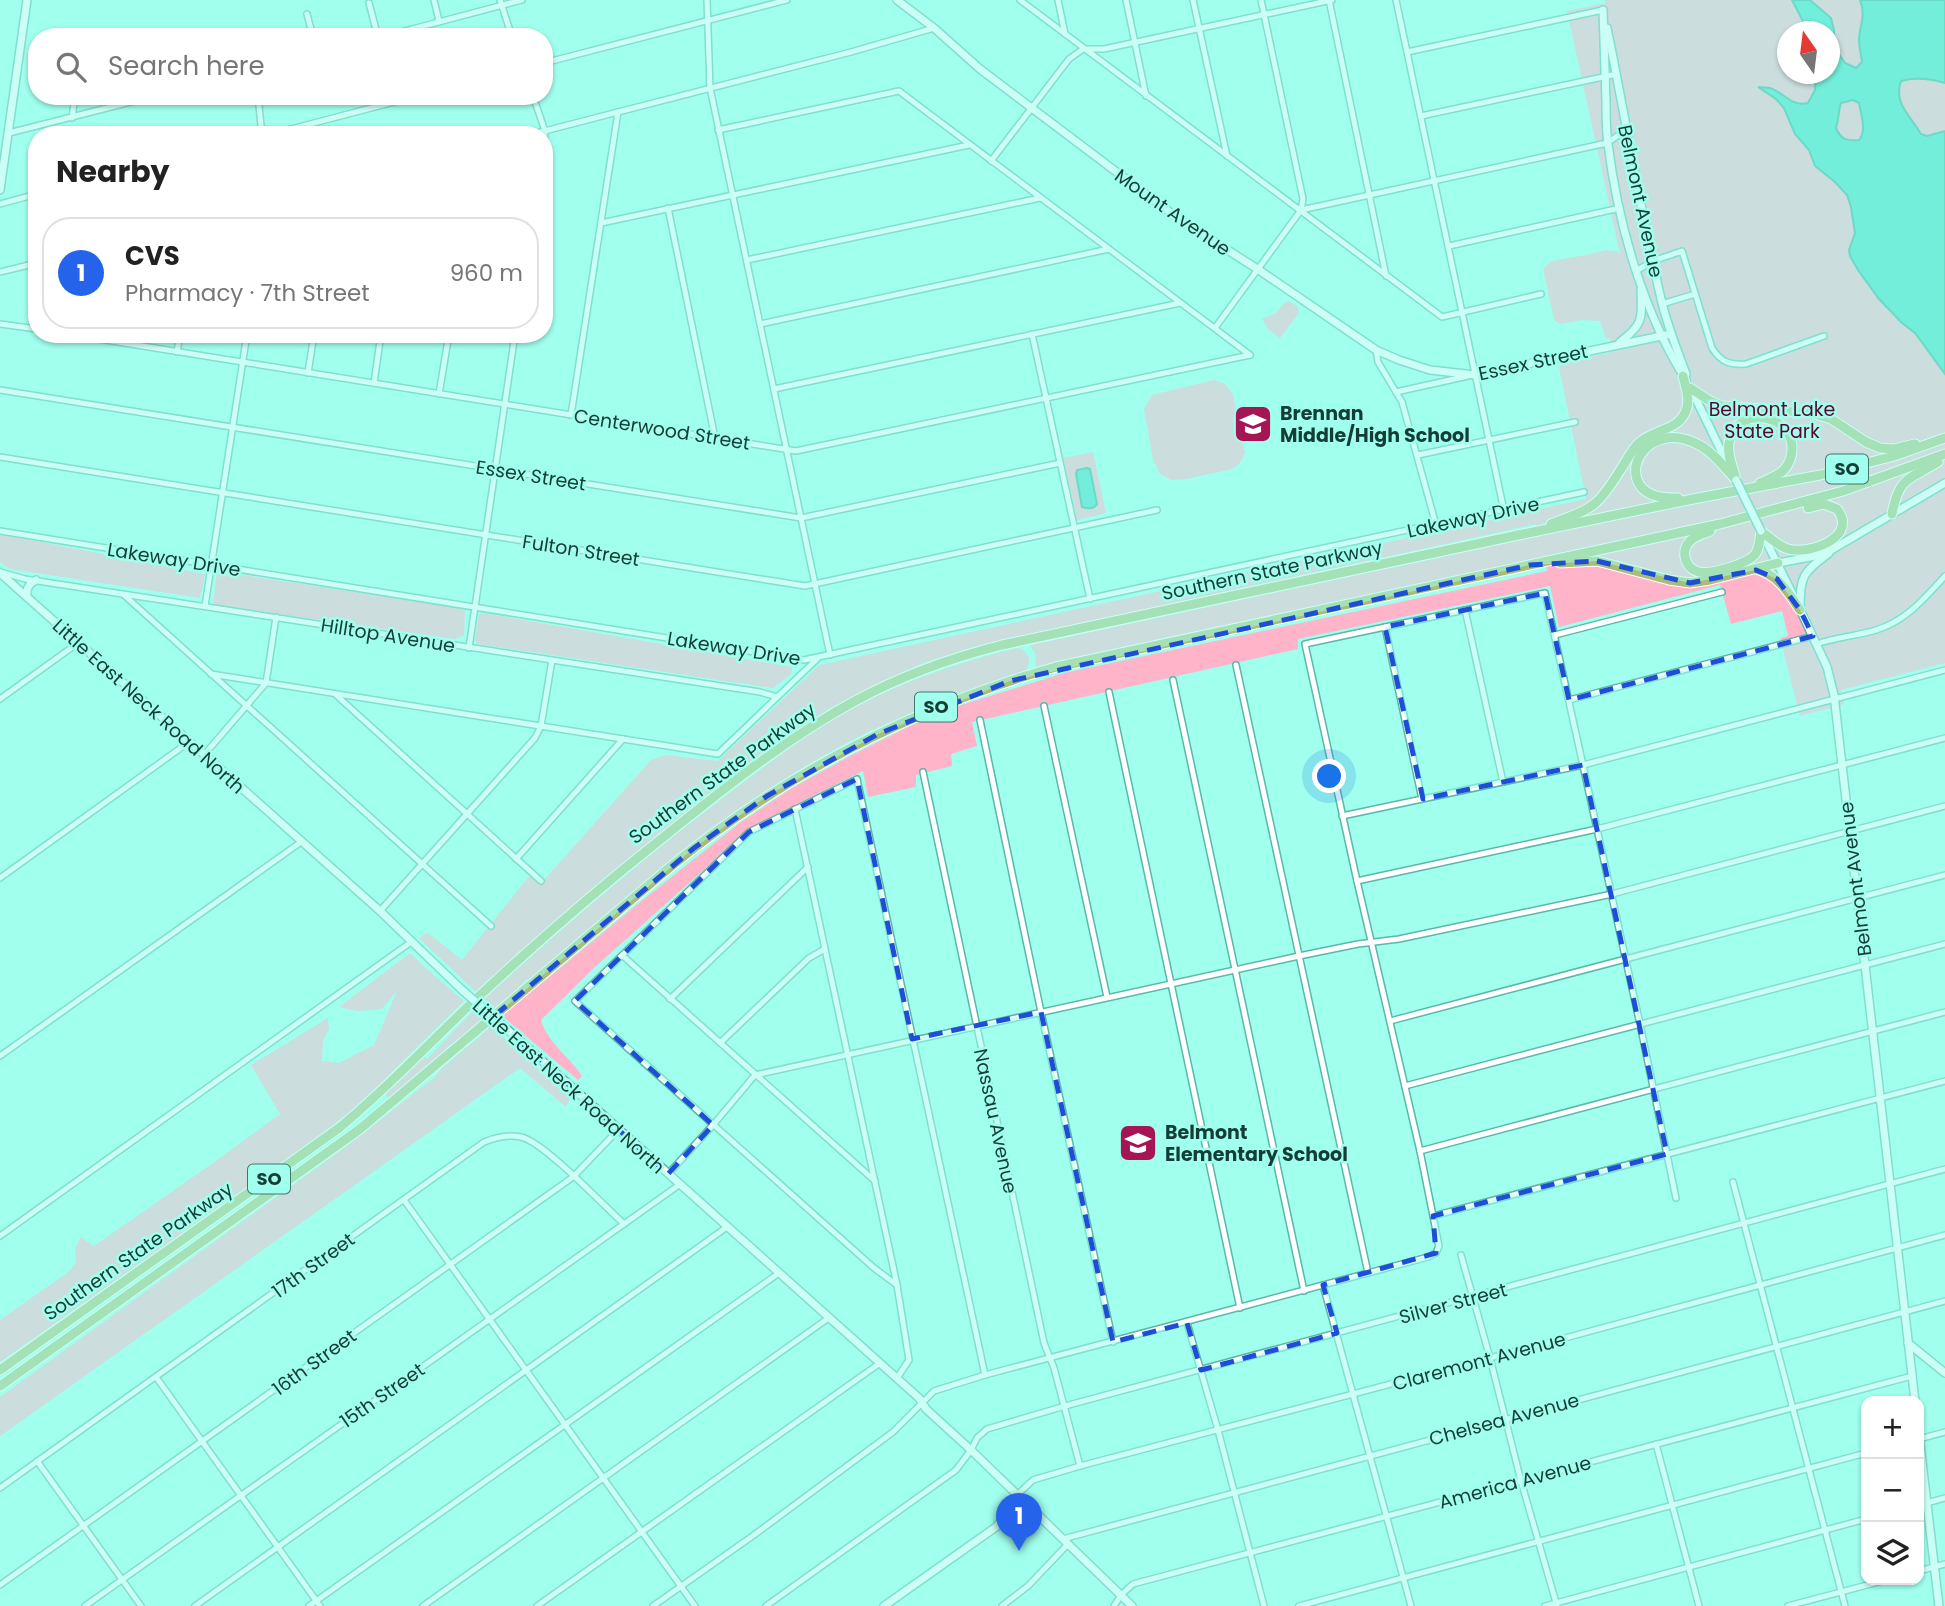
<!DOCTYPE html>
<html lang="en">
<head>
<meta charset="utf-8">
<style>
  :root { --surface:#fff; --page:#f2f2f2; --text:#222; --muted:#767676; --line:#e0e0e0; --accent:#2563eb }
  body { margin:0; font-family:Poppins,sans-serif; background:var(--page); color:var(--text) }
  .controls { position:absolute; right:21px; bottom:21px; display:grid; overflow:hidden; border-radius:14px; box-shadow:0 2px 5px #0004 }
  .controls button { width:63px; height:63px; display:grid; place-items:center; padding:0; border:0; border-bottom:2px solid var(--line); background:var(--surface); color:var(--text); font:35px sans-serif }
  .compass { position:absolute; left:1777px; top:21px; width:63px; height:63px; border-radius:50%; background:var(--surface); box-shadow:0 2px 5px #0004; rotate:346deg }
  .you { position:absolute; left:1330px; top:777px; width:24px; height:24px; margin:-18px; border:5px solid #fff; border-radius:50%; background:#1a73e8; box-shadow:0 0 0 10px #1a73e833 }
  .badge { display:grid; place-items:center; width:46px; height:46px; border-radius:50%; background:var(--accent); color:#fff; font-size:23px; font-weight:700 }
  .pin { position:absolute; translate:-50% -58px; filter:drop-shadow(0 2px 4px #0008) }
  .pin::after { content:''; position:absolute; top:37px; width:24px; height:21px; background:inherit; clip-path:polygon(0 0,100% 0,50% 100%) }
  .list { margin:0; padding:0; list-style:none }
  h2 { display:flex; justify-content:space-between; align-items:center; height:91px; margin:0; padding:0 28px; font-size:30px }
  h2 small { font-size:23px; font-weight:400; color:var(--muted) }
  .list li { display:grid; grid-template-columns:46px 1fr auto; gap:21px; align-items:center; box-sizing:border-box; height:112px; margin:0 14px 14px; padding:0 14px; border:2px solid var(--line); border-radius:28px }
  .list b { display:block; font-size:26px; white-space:nowrap }
  .list p { margin:0; font-size:23px; white-space:nowrap; color:var(--muted) }
  .list em { font-size:23px; font-style:normal; color:var(--muted) }
  .icon { flex:none; width:38px; height:38px; fill:none; stroke:currentColor; stroke-width:2; stroke-linecap:round; stroke-linejoin:round }
  .map { position:relative; flex:none; width:1945px; height:1606px; overflow:hidden }
  .search { position:absolute; background:var(--surface); box-shadow:0 2px 5px #0004; left:28px; top:28px; width:525px; height:77px; display:flex; align-items:center; gap:18px; box-sizing:border-box; padding:0 24px; border-radius:28px; color:var(--muted); font-size:26px }
  .panel { position:absolute; background:var(--surface); box-shadow:0 2px 5px #0004; left:28px; top:126px; width:525px; height:217px; border-radius:28px }
  .map>svg:first-child { display:block }
  .green { fill:#ffb4c9; fill-rule:evenodd }
  .water { fill:#3bd9c3; stroke:#2faa99; stroke-width:2; fill-rule:evenodd }
  .lines { fill:none; stroke-linecap:round; stroke-linejoin:round }
  .street-casing { stroke:#59b8a8; stroke-width:8 }
  .secondary-casing { stroke:#59b8a8; stroke-width:10 }
  .highway-casing { stroke:#fff; stroke-width:11 }
  .street { stroke:#fff; stroke-width:5 }
  .secondary { stroke:#fff; stroke-width:7 }
  .highway { stroke:#aabd77; stroke-width:9 }
  .secondary-bridge-casing { stroke:#59b8a8; stroke-width:10; stroke-linecap:butt }
  .secondary-bridge { stroke:#fff; stroke-width:7 }
  .marked { fill:none; stroke:#1d4ed8; stroke-width:5; stroke-dasharray:14 9; stroke-linejoin:round }
  .labels { text-anchor:middle; stroke-width:5; stroke-linejoin:round; paint-order:stroke }
  .shield { fill:#a0ffed; stroke:#3e776d; stroke-width:2 }
  .shield-label { font-size:18px; font-weight:bold; fill:#143d36 }
  .street-label { font-size:19px; fill:#143d36; stroke:#a0ffed }
  .park-label { font-size:19px; fill:#5a072c; stroke:#a0ffed }
  .poi-label { font-size:19px; font-weight:bold; fill:#143d36; stroke:#a0ffed; text-anchor:start }
</style>
</head>
<body>
<div class="map">
<svg width="1945" height="1606" viewBox="0 0 1945 1606">
  <rect width="100%" height="100%" fill="#a0ffed"/>
  <g class="green">
    <path d="M1605,0H1945V663L1841,690L1844,704L1800,716L1780,638L1788,636L1782,611L1731,624L1720,585L1559,627L1550,586L1298,639V649L972,722L977,746L951,754L952,766L916,775V787L868,797L863,771L753,826L595,967L541,1020C547,1042 570,1057 582,1076L578,1080L502,1016L650,894L741,822L792,788L850,756L912,725L961,705L1064,673L1547,571L1544,557L1104,652L1038,668L1036,667L1035,653L1031,647V645L1539,536L1536,524L1026,635L977,646L926,662L879,683L830,708L770,750L603,881L521,952L519,950L514,957L476,992L419,938L427,932L462,960L534,870L544,880L651,760L665,755L718,761L819,665L1586,499L1559,367L1561,363L1613,352L1610,338L1606,339L1600,321L1582,320L1560,324L1554,320L1543,268L1552,261L1581,256L1606,250L1616,251L1620,254L1567,11L1605,3ZM1787,32H1829V74H1787Z"/>
    <path d="M1288,301L1297,306L1299,313L1280,338L1269,330L1262,319L1276,313L1283,304Z"/>
    <path d="M1214,380L1225,384L1233,394L1245,453L1240,463L1232,469L1186,479L1171,480L1159,473L1153,459L1144,409L1152,395Z"/>
    <path d="M1093,452L1106,513L1077,520L1063,458Z"/>
    <path d="M0,534L205,574L200,598L10,569L0,562Z"/>
    <path d="M217,571L458,608L465,611L464,635L455,639L213,605Z"/>
    <path d="M483,613L792,667H793L790,675L773,688L477,644L475,640L479,614Z"/>
    <path d="M1018,648C1030,651 1033,663 1024,672C957,694 890,718 828,753C718,815 625,899 528,981L527,979L495,1010L484,999C562,928 642,859 727,795C769,763 812,730 859,705C909,679 963,661 1018,648Z"/>
    <path d="M410,953C427,970 446,985 464,1001L355,1108L302,1149L0,1362V1320L67,1273L76,1263L75,1248L81,1237L94,1246L213,1163L280,1114L251,1065L328,1018L329,1029L323,1040L322,1061L339,1063L374,1045L397,991L382,1009L358,1011L339,1007Z"/>
    <path d="M474,1010L484,1019L446,1048L447,1051L389,1100L386,1094L424,1057L427,1059Z"/>
    <path d="M492,1026L570,1099L566,1107L520,1068L0,1436V1397L344,1148L435,1077L441,1069Z"/>
  </g>
  <g class="water">
    <path d="M1792,0H1810L1831,18L1834,30V47L1845,63L1856,68L1862,62C1861,54 1859,47 1859,39C1860,25 1866,14 1860,0H1945V83C1931,79 1916,77 1901,81C1893,104 1911,116 1921,134L1927,136L1945,131V374L1915,333L1902,323L1879,299L1858,270L1850,256L1849,250L1855,233L1851,207L1847,195L1835,182L1815,166L1809,150L1795,134L1784,108L1776,99L1758,87C1762,88 1767,87 1770,88C1785,93 1791,107 1808,103L1815,90L1816,74H1829V32L1808,31ZM1853,100L1859,103C1861,114 1867,132 1859,140C1847,141 1841,140 1836,128C1839,120 1838,112 1841,103Z"/>
    <path d="M1087,468L1090,469L1097,504C1094,509 1088,509 1082,507L1076,474L1077,470Z"/>
  </g>
  <g class="lines">
    <g class="street-casing">
      <g id="street">
        <path d="M434,0L439,21"/>
        <path d="M500,0L512,37"/>
        <path d="M707,0L710,88L830,655"/>
        <path d="M1020,0L1442,317L1541,294"/>
        <path d="M1058,0L1065,34"/>
        <path d="M1126,0L1146,96"/>
        <path d="M1193,0L1227,156"/>
        <path d="M1329,0L1386,276"/>
        <path d="M1396,0L1504,511"/>
        <path d="M369,3L378,37"/>
        <path d="M307,14L313,37"/>
        <path d="M382,37L522,0"/>
        <path d="M1407,52L1603,10"/>
        <path d="M544,63L787,0"/>
        <path d="M258,96L262,135"/>
        <path d="M533,96L545,131L544,150"/>
        <path d="M1421,116L1617,74"/>
        <path d="M72,118L75,96"/>
        <path d="M718,130L899,91L1250,355"/>
        <path d="M9,133L154,96"/>
        <path d="M268,135L417,96"/>
        <path d="M529,135L851,52L934,28"/>
        <path d="M991,161L1069,59L1083,49H1104L1332,0"/>
        <path d="M0,204L37,194"/>
        <path d="M668,208L715,438"/>
        <path d="M1301,210L1607,143L1626,130"/>
        <path d="M601,223L969,145"/>
        <path d="M1449,246L1620,208"/>
        <path d="M747,260L1040,198"/>
        <path d="M1636,271L1653,261L1682,251L1712,348C1721,362 1729,365 1746,364L1824,336"/>
        <path d="M0,272L37,263"/>
        <path d="M1662,304L1695,294"/>
        <path d="M0,324L37,329"/>
        <path d="M760,324L1109,249"/>
        <path d="M1215,328L1301,210L1303,199L1261,0"/>
        <path d="M68,334L796,451L1250,355"/>
        <path d="M1032,334L1090,599"/>
        <path d="M1376,350L1378,362L1402,402L1436,525"/>
        <path d="M177,352L180,334"/>
        <path d="M308,373L314,334"/>
        <path d="M374,383L381,334"/>
        <path d="M774,389L1180,303"/>
        <path d="M0,390L801,518L1060,463"/>
        <path d="M1396,392L1468,376"/>
        <path d="M439,394L449,334"/>
        <path d="M571,415L618,112"/>
        <path d="M1418,455L1575,422"/>
        <path d="M0,457L805,586L1157,510"/>
        <path d="M0,531L804,660L1584,492"/>
        <path d="M0,572L25,579L760,692L777,697"/>
        <path d="M124,595L491,926"/>
        <path d="M205,606L247,334"/>
        <path d="M1465,610L1503,782"/>
        <path d="M1385,627L1422,799"/>
        <path d="M1555,635L1722,592"/>
        <path d="M1817,644C1836,637 1857,636 1876,630C1906,621 1925,598 1945,576"/>
        <path d="M469,648L515,334"/>
        <path d="M1236,665L1368,1273"/>
        <path d="M211,674L718,754L817,659"/>
        <path d="M1173,680L1304,1291"/>
        <path d="M1109,692L1240,1308"/>
        <path d="M335,694L541,881"/>
        <path d="M0,699L78,643"/>
        <path d="M1569,700L1813,636"/>
        <path d="M1044,706L1107,997"/>
        <path d="M980,720L1041,1012L1113,1342"/>
        <path d="M204,755L266,683L276,617"/>
        <path d="M923,772L1044,1343L1054,1368L1080,1466"/>
        <path d="M795,809L897,1285L909,1360L897,1378"/>
        <path d="M1342,816L1583,765L1945,670"/>
        <path d="M516,859L623,739"/>
        <path d="M0,878L189,742"/>
        <path d="M1357,881L1597,829L1945,738"/>
        <path d="M380,911L535,738L541,726L552,660"/>
        <path d="M623,956L875,1181"/>
        <path d="M670,999L808,867"/>
        <path d="M1390,1021L1945,875"/>
        <path d="M720,1043L809,958L825,949"/>
        <path d="M0,1056L301,842"/>
        <path d="M1405,1086L1945,944"/>
        <path d="M1420,1151L1945,1012"/>
        <path d="M668,1174L713,1125L755,1075L1299,956L1358,944L1399,939L1612,894L1945,806"/>
        <path d="M1733,1182L1845,1606"/>
        <path d="M404,1200L695,1606"/>
        <path d="M1433,1216L1945,1081"/>
        <path d="M0,1236L411,942"/>
        <path d="M1461,1255L1490,1358L1521,1481L1557,1606"/>
        <path d="M897,1285L874,1268L575,1001L749,832L857,779L985,1375"/>
        <path d="M1323,1285L1411,1606"/>
        <path d="M1187,1323L1218,1430L1264,1606"/>
        <path d="M156,1377L320,1606"/>
        <path d="M1919,1439L1945,1432"/>
        <path d="M1656,1444L1699,1606"/>
        <path d="M37,1461L141,1606"/>
        <path d="M0,1488L484,1142C496,1137 508,1134 521,1137C544,1142 603,1205 624,1224"/>
        <path d="M1017,1495L1033,1480L1080,1466L1554,1341L1945,1235"/>
        <path d="M1919,1505L1945,1498"/>
        <path d="M1063,1539L1945,1301"/>
        <path d="M1919,1571L1945,1564"/>
        <path d="M0,1585L573,1177L619,1129"/>
        <path d="M85,1606L679,1185"/>
        <path d="M195,1606L727,1227"/>
        <path d="M309,1606L779,1273"/>
        <path d="M423,1606L830,1317"/>
        <path d="M537,1606L880,1363"/>
        <path d="M653,1606L754,1535L893,1432L934,1391L985,1375L1428,1257L1436,1253L1439,1246L1420,1151L1357,881L1305,644L1545,593L1640,1024L1676,1198"/>
        <path d="M766,1606L956,1470L971,1450L977,1438L987,1429L1065,1406L1945,1169"/>
        <path d="M1002,1606L1028,1586L1068,1544"/>
        <path d="M1114,1606L1121,1595L1133,1584L1912,1376"/>
        <path d="M1299,1606L1866,1453"/>
        <path d="M1545,1606L1866,1519"/>
        <path d="M1788,1606L1886,1580"/>
      </g>
    </g>
    <g class="secondary-casing">
      <g id="secondary">
        <path d="M897,0L934,28L980,69L1151,198L1179,219L1259,270L1376,350L1399,360L1430,370L1475,375L1671,334"/>
        <path d="M1603,10C1604,41 1605,71 1606,101C1606,115 1606,130 1608,144C1618,224 1643,312 1686,380"/>
        <path d="M1607,28C1626,119 1640,212 1662,303C1668,327 1677,350 1686,374"/>
        <path d="M0,190L27,0"/>
        <path d="M1620,342C1644,324 1642,318 1641,290"/>
        <path d="M1692,391L1728,465"/>
        <path d="M1762,533L1793,595"/>
        <path d="M1778,563L1815,556L1833,549L1945,483"/>
        <path d="M0,573L380,911L461,989"/>
        <path d="M27,596C26,588 29,584 36,580"/>
        <path d="M1798,605L1827,667L1834,695L1915,1401"/>
        <path d="M1800,609C1800,575 1803,573 1829,553"/>
        <path d="M509,1031L919,1398L926,1409L971,1450L1132,1606"/>
        <path d="M1908,1343L1945,1373"/>
        <path d="M1919,1436L1939,1606"/>
        <path d="M884,1606L996,1527L1012,1508L1017,1495"/>
      </g>
    </g>
    <g class="highway-casing">
      <g id="highway">
        <path d="M1690,388L1710,401L1722,406L1812,413L1831,419L1866,442L1880,448L1894,449L1915,444"/>
        <path d="M1735,476C1732,465 1727,454 1729,443C1734,405 1793,412 1792,449C1792,456 1789,464 1784,470C1778,476 1768,479 1760,483"/>
        <path d="M1678,498C1671,498 1663,498 1656,496C1612,483 1645,414 1701,446C1715,454 1725,468 1736,480"/>
        <path d="M1892,514C1899,476 1909,480 1938,462"/>
        <path d="M1551,524C1593,508 1597,508 1621,469C1627,460 1632,449 1640,442C1653,430 1676,431 1685,413C1691,402 1686,388 1683,376"/>
        <path d="M1710,531C1703,534 1695,536 1690,541C1680,551 1685,569 1699,572C1711,575 1750,563 1756,553C1760,546 1760,538 1761,531"/>
        <path d="M1761,531C1769,537 1778,546 1788,549C1810,555 1859,537 1837,509L1824,504L1808,508"/>
        <path d="M1560,563L1597,561L1669,580L1690,583L1710,580L1778,563"/>
        <path d="M1756,569C1778,575 1788,592 1800,610"/>
        <path d="M0,1370L339,1128C388,1088 431,1041 477,998C537,942 598,889 661,839C722,790 785,739 855,701C901,676 951,658 1002,645L1523,534L1693,499L1820,475L1894,456L1945,438"/>
        <path d="M0,1386L360,1129L669,868C784,774 914,707 1056,667L1720,524L1843,491L1945,454"/>
      </g>
    </g>
    <use href="#street" class="street"/>
    <use href="#secondary" class="secondary"/>
    <use href="#highway" class="highway"/>
    <g class="secondary-bridge-casing">
      <g id="secondary-bridge">
        <path d="M1736,480L1761,531"/>
        <path d="M461,989L509,1031"/>
      </g>
    </g>
    <use href="#secondary-bridge" class="secondary-bridge"/>
  </g>
  <path d="M0 0H1945V1606H0ZM1597,561L1690,583L1756,570L1777,579L1800,610L1813,636L1569,700L1545,593L1385,627L1423,799L1583,765L1667,1154L1433,1216L1436,1253L1323,1285L1337,1333L1201,1370L1187,1323L1113,1342L1041,1012L912,1039L857,779L749,832L575,1001L713,1125L668,1174L493,1017L694,848L767,796L878,734L1010,681L1530,565Z" fill="#a0ffed" fill-opacity=".55" fill-rule="evenodd"/>
  <path class="marked" d="M1597,561L1690,583L1756,570L1777,579L1800,610L1813,636L1569,700L1545,593L1385,627L1423,799L1583,765L1667,1154L1433,1216L1436,1253L1323,1285L1337,1333L1201,1370L1187,1323L1113,1342L1041,1012L912,1039L857,779L749,832L575,1001L713,1125L668,1174L493,1017L694,848L767,796L878,734L1010,681L1530,565Z"/>
  <defs>
    <g id="school-square" transform="scale(2.0125)"><rect x="-9" y="-9" width="18" height="18" rx="4" fill="#a51556" stroke="#a0ffed"/><path d="M0-5L7-2L0 1L-7-2ZM-4 1L0 2.5L4 1V4Q0 6-4 4Z" fill="#fff"/></g>
  </defs>
  <g fill-rule="evenodd">
    <use href="#school-square" x="1253" y="424"/>
    <use href="#school-square" x="1138" y="1143"/>
  </g>
  <g class="labels">
    <g class="shield">
      <rect x="1826" y="454.5" width="42" height="29" rx="5"/>
      <rect x="915" y="692.5" width="42" height="29" rx="5"/>
      <rect x="248" y="1164.5" width="42" height="29" rx="5"/>
    </g>
    <g class="shield-label">
      <text x="1847" y="475">SO</text>
      <text x="936" y="713">SO</text>
      <text x="269" y="1185">SO</text>
    </g>
    <g class="street-label">
      <text transform="translate(1641 201) rotate(78)" y="7">Belmont Avenue</text>
      <text transform="translate(1173 212) rotate(35)" y="7">Mount Avenue</text>
      <text transform="translate(1533 362) rotate(-12)" y="7">Essex Street</text>
      <text transform="translate(662 429) rotate(9)" y="7">Centerwood Street</text>
      <text transform="translate(531 475) rotate(9)" y="7">Essex Street</text>
      <text transform="translate(1473 517) rotate(-12)" y="7">Lakeway Drive</text>
      <text transform="translate(581 550) rotate(9)" y="7">Fulton Street</text>
      <text transform="translate(174 559) rotate(9)" y="7">Lakeway Drive</text>
      <text transform="translate(1272 570) rotate(-12)" y="7">Southern State Parkway</text>
      <text transform="translate(388 635) rotate(9)" y="7">Hilltop Avenue</text>
      <text transform="translate(734 648) rotate(9)" y="7">Lakeway Drive</text>
      <text transform="translate(149 706) rotate(42)" y="7">Little East Neck Road North</text>
      <text transform="translate(722 773) rotate(-36)" y="7">Southern State Parkway</text>
      <text transform="translate(1855 879) rotate(-97)" y="7">Belmont Avenue</text>
      <text transform="translate(569 1086) rotate(42)" y="7">Little East Neck Road North</text>
      <text transform="translate(996 1121) rotate(78)" y="7">Nassau Avenue</text>
      <text transform="translate(138 1251) rotate(-35)" y="7">Southern State Parkway</text>
      <text transform="translate(313 1265) rotate(-36)" y="7">17th Street</text>
      <text transform="translate(1453 1303) rotate(-15)" y="7">Silver Street</text>
      <text transform="translate(1479 1361) rotate(-15)" y="7">Claremont Avenue</text>
      <text transform="translate(314 1362) rotate(-36)" y="7">16th Street</text>
      <text transform="translate(382 1395) rotate(-35)" y="7">15th Street</text>
      <text transform="translate(1504 1419) rotate(-15)" y="7">Chelsea Avenue</text>
      <text transform="translate(1515 1482) rotate(-15)" y="7">America Avenue</text>
    </g>
    <g class="park-label">
      <text x="1772" y="416">Belmont Lake<tspan x="1772" dy="22">State Park</tspan></text>
    </g>
    <g class="poi-label">
      <text x="1280" y="420">Brennan<tspan x="1280" dy="22">Middle/High School</tspan></text>
      <text x="1165" y="1139">Belmont<tspan x="1165" dy="22">Elementary School</tspan></text>
    </g>
  </g>
</svg>
<div class="controls">
<button>+</button>
<button>−</button>
<button><svg class="icon" aria-label="layers" viewBox="0 0 24 24"><path d="M12 4l9 5-9 5-9-5zM3 14l9 5 9-5"/></svg></button>
</div>
<svg class="compass" viewBox="-18 -18 36 36"><path d="M0-13l5 13h-10z" fill="#e53935"/><path d="M0 13l5-13h-10z" fill="#767676"/></svg>
<div class="you"></div>
<div class="pin badge" style="left:1019px;top:1551px">1</div>
<div class="search"><svg class="icon" aria-label="search" viewBox="0 0 24 24"><circle cx="10" cy="10" r="6"/><path d="M15 15l6 6"/></svg>Search here</div>
<section class="panel">
<h2>Nearby<small></small></h2>
<ul class="list">
<li><span class="badge">1</span><div><b>CVS</b><p>Pharmacy · 7th Street</p></div><em>960 m</em></li>
</ul>
</section>
</div>
</body>
</html>
